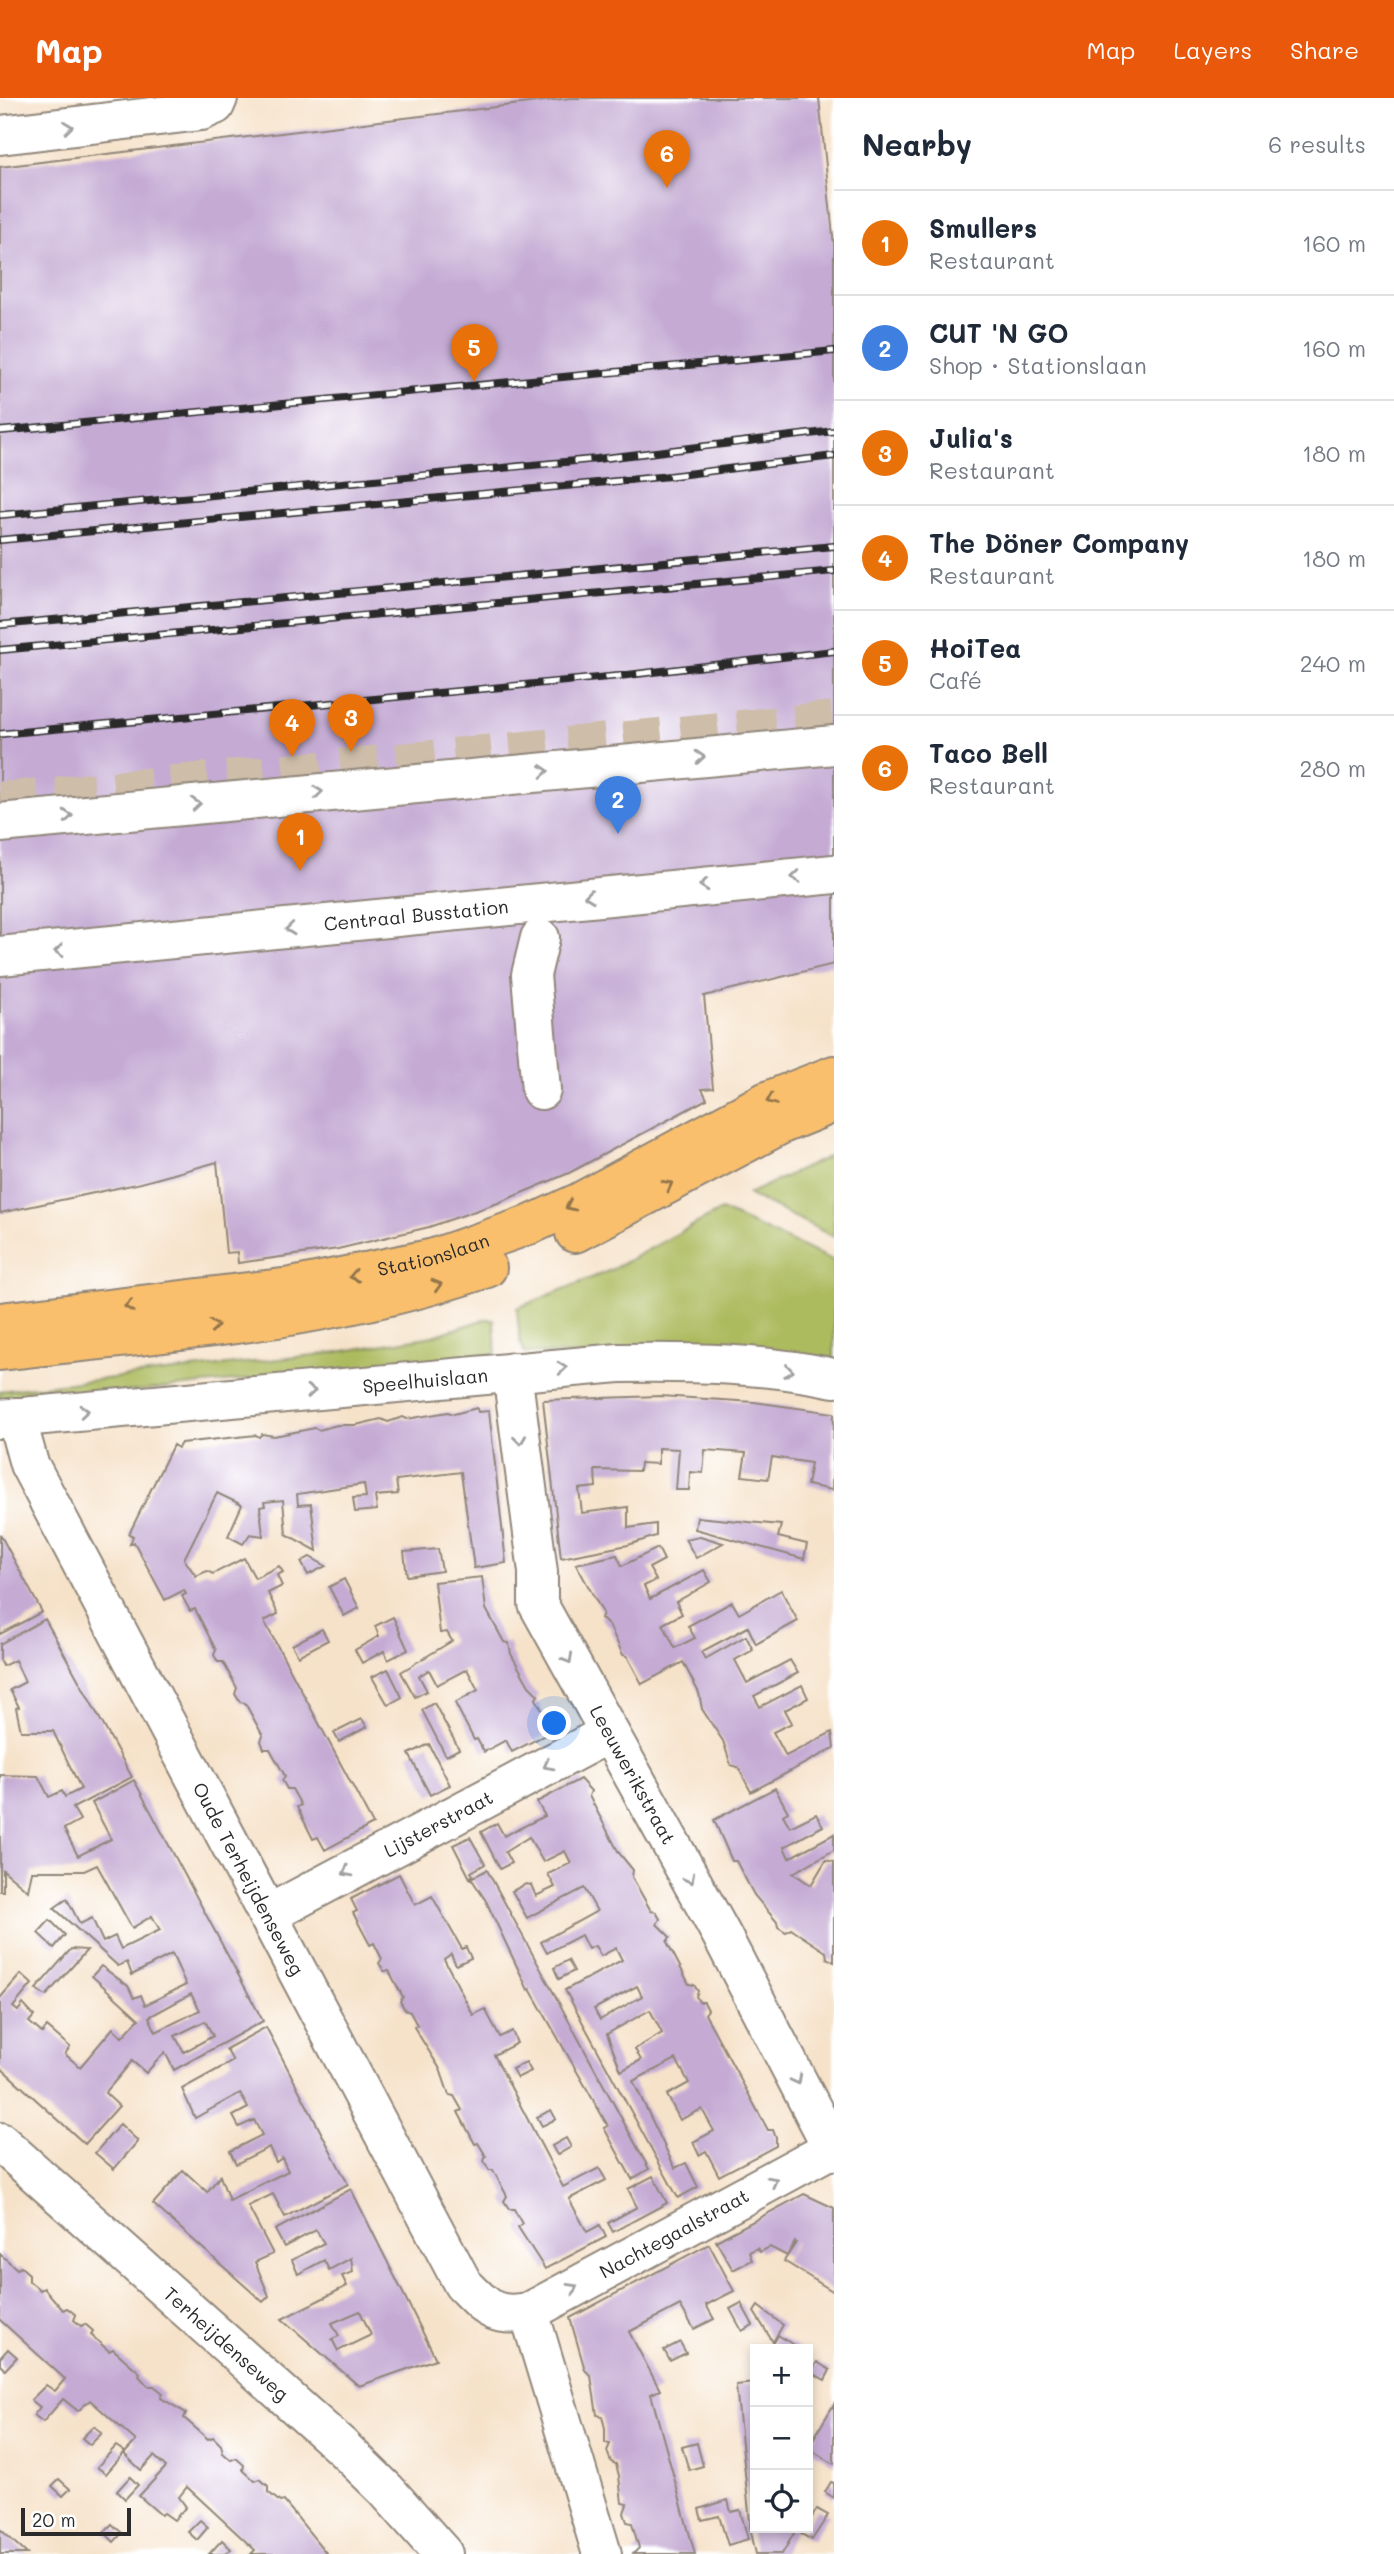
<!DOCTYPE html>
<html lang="en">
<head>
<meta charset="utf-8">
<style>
  :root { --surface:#fff; --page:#f6f6f7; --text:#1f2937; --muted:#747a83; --line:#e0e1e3; --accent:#ea580c }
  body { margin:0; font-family:Mali,sans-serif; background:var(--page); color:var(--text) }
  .controls { position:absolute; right:21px; bottom:21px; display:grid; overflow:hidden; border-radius:0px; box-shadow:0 4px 10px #0003 }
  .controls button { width:63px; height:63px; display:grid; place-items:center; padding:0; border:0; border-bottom:2px solid var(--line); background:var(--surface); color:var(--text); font:35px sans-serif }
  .scale { position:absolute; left:21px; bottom:18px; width:110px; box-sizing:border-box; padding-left:7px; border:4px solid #2b2b2b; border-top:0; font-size:19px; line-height:24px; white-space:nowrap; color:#2b2b2b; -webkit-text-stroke:5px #fff; paint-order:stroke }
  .you { position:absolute; left:555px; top:1626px; width:24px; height:24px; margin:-18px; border:5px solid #fff; border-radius:50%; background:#1a73e8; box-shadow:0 0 0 10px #1a73e833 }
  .badge { display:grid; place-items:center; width:46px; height:46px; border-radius:50%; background:var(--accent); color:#fff; font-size:23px; font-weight:700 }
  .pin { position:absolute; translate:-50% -58px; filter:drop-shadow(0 2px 4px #0008) }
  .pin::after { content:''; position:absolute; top:37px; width:24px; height:21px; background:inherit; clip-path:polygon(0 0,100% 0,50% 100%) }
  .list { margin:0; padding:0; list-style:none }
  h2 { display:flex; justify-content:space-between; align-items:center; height:91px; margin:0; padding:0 28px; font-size:30px }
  h2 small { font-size:23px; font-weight:400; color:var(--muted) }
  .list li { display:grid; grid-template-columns:46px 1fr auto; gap:21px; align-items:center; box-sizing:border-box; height:105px; padding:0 28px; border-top:2px solid var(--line) }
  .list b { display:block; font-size:26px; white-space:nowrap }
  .list p { margin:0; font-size:23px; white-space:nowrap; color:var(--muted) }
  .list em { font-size:23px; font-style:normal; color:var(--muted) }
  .icon { flex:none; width:38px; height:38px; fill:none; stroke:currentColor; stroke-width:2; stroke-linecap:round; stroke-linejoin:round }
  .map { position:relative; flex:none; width:834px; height:2456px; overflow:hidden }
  header { display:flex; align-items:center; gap:42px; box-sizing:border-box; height:98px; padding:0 35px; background:var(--accent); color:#fff }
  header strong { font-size:33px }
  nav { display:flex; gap:38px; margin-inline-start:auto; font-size:24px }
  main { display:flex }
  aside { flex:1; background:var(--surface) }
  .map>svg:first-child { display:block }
  .green { fill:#adbb5e; stroke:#6c7344; stroke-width:2 }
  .building { fill:#c5abd4; fill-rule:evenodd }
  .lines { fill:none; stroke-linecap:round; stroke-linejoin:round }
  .minor-tunnel { stroke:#cdbda9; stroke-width:38; stroke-dasharray:38 19; stroke-linecap:butt }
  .minor-casing { stroke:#90867a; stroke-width:42 }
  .major-casing { stroke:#90867a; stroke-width:42 }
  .minor { stroke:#fff; stroke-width:38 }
  .major { stroke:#f9bf6c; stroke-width:38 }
  .rail-casing { stroke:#2b2b2b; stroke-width:8 }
  .rail { stroke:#fff; stroke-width:5; stroke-dasharray:16; stroke-linecap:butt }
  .oneway { stroke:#a0a0a0 }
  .oneway2 { stroke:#92754c }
  .labels { text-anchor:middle; stroke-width:6; stroke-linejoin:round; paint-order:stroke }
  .street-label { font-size:19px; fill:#2b2b2b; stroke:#fff }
</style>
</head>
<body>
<header>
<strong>Map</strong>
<nav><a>Map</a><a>Layers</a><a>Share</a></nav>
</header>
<main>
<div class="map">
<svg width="834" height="2456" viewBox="0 0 834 2456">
  <rect width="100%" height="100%" fill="#fff"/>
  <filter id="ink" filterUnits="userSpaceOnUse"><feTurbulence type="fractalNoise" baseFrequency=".0143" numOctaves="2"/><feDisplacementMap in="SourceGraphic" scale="14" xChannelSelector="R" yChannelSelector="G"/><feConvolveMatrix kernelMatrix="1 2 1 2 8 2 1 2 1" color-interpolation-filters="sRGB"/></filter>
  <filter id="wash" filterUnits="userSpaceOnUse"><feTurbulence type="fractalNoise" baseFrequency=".00686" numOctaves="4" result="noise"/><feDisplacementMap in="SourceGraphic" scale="28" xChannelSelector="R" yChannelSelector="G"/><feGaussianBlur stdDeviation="1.57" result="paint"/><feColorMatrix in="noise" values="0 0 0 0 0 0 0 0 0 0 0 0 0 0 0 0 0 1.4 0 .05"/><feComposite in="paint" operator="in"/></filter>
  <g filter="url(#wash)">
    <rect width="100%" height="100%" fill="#f6e2c9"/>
    <g class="green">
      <path d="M834,1056V1139L748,1096Z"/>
      <path d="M721,1112L834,1163V1266L525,1255L520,1244L517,1210L611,1172Z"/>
      <path d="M485,1221L494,1222L496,1256L0,1307V1293L332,1255L433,1238Z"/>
    </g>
    <g id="blocks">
      <g class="building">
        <path d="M570,0H819L834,148V866L704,898L713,990L702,991L707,1001L569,1075L498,1105L429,1129L338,1151L238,1165L237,1154L226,1155L217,1064L141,1085L0,1115V69Z"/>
        <path d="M660,1298L754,1304L834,1315L832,1392L807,1387L811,1365L772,1359L768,1381L742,1378L746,1355L705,1352L703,1375L690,1374L689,1392H676L679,1351L658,1350V1366L640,1365L639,1373L595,1372L596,1389L579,1391L582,1415L628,1409V1430L656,1426V1438L628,1447L561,1460L543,1302Z"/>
        <path d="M477,1310L478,1314L489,1313L506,1465L474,1470L461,1374L396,1382L398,1396L375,1398L377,1412L355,1414L353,1400L366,1399L364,1386L297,1396L298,1407L311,1406L317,1453L286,1436L283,1402L264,1404L265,1408L260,1409L263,1438L250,1436L243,1446L228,1438L242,1407L217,1395L184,1461L196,1478L207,1473L213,1476L244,1460L255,1480L279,1468L283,1474L277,1477L282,1488L268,1495L278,1516L264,1523L373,1726L325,1752L318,1739L313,1741L297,1709L301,1707L292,1691H287L282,1682L285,1678L270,1651H264L261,1643L263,1638L245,1605L240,1604L235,1596L237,1590L223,1564H218L214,1557L216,1552L195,1511L190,1513L182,1498L186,1496L184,1492L165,1502L134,1444L130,1446L133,1438L129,1436L173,1347L178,1350L181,1345L256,1337L259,1339L262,1336L274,1338L315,1330L319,1332L337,1327H356L381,1321L388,1324L403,1319L407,1321L448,1314L454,1316Z"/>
        <path d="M697,1419L781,1427L778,1439L807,1446L804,1461L695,1431Z"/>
        <path d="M0,1436L42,1514L0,1536Z"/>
        <path d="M700,1438L723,1445L696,1460L685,1441Z"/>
        <path d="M658,1450L664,1462L649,1470L656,1482L644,1488L650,1501L704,1472L711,1484L676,1504L682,1516L663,1526L675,1550L695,1540L688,1528L732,1504L739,1516L781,1492L798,1523L756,1546L748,1529L701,1554L705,1561L746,1538L753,1552L735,1562L747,1585L790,1562L798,1575L754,1598L760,1609L802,1587L808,1600L785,1612L792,1625L773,1634L786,1658L832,1634L834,1650L751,1694L738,1669L731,1667L723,1643L702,1611L699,1595L683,1564L642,1586L627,1558L623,1557L610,1529L601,1520L603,1515L576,1466L617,1457L622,1468Z"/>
        <path d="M438,1451L442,1473L407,1478L404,1454Z"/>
        <path d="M310,1459L326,1468L308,1477L301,1464Z"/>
        <path d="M482,1479L486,1511L504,1544L509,1545L511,1556L529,1588L538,1597L536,1601L544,1616H549L552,1623L553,1633L512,1654L506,1642L484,1654L477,1641L474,1642L455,1605L478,1592L467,1571L437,1587L429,1572L419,1578L427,1593L415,1599L401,1574L452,1543L447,1534L440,1535L434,1484Z"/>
        <path d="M344,1481L359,1510L344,1518L329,1489Z"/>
        <path d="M393,1519L408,1552L388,1562L384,1553L362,1565L355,1552L379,1538L375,1528Z"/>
        <path d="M45,1521L132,1679L73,1710L80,1722L64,1731L78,1758L111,1741L92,1705L134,1682L263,1923L174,1972L165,1954L146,1975L132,1963L105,1995L119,2008L85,2046L0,1969V1900L21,1876L32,1886L13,1909L18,1913L23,1906L34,1918L29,1924L42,1935L47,1929L70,1949L65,1956L80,1969L113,1930L122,1939L139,1921L92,1878L101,1868L128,1888L134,1900L141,1897L145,1907L186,1887L172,1856L132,1877L127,1864L118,1868L54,1810L67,1801L80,1826L92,1820L103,1844L115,1838L121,1851L160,1832L152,1818L132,1830L97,1767L84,1773H32L28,1793L3,1772V1793H0V1677L38,1678L49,1699L62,1693L65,1699L81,1691L53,1633H21L16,1610L19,1609L10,1592L25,1584L15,1562L3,1568L0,1562V1546ZM191,1896L200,1912L156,1934L149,1919ZM205,1923L213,1938L184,1954L175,1938Z"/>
        <path d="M322,1531L328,1542L298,1558L292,1547Z"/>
        <path d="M388,1571L402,1599L388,1607L372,1579Z"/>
        <path d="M434,1605L459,1651L446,1658L422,1612Z"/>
        <path d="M362,1621L367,1629L339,1644L334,1635Z"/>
        <path d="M429,1646L450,1687L430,1697L409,1656Z"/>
        <path d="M580,1681L591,1693L589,1698L619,1755L633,1772L632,1779L651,1813L656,1814L660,1821L657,1826L670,1839L667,1844L689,1886L694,1887L698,1893L696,1898L699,1904H704L708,1912L705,1916L768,2032H773L776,2040V2048L719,2078L706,2053L699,2057L693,2044L714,2033L702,2011L680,2022L667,1997L689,1985L676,1961L633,1983L675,2070L686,2065L698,2089L678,2100L565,1892L622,1862L616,1850L601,1858L595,1848L588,1851L581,1837L547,1855L541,1844L597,1813L584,1790L527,1820L512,1793L526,1786L531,1787L536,1798L555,1789L548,1776L571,1765L565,1753L543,1764L529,1739L505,1754L511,1765L500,1771L481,1734L497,1725L504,1738L545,1718L537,1704ZM637,1888L642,1898L600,1922L594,1911ZM650,1912L662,1935L635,1951L641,1962L621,1973L607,1936Z"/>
        <path d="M775,1690L788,1714L783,1717L790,1729L816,1716L823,1728L784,1749L789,1760L834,1736V1752L793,1775L811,1787L826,1762L834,1764V1864L827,1860L826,1854L797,1835L791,1831L786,1834L778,1829L777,1824L754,1797L736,1763H732L714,1722Z"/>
        <path d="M470,1739L485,1766L471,1774L473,1777L470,1780L453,1747Z"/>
        <path d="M487,1772L649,2071L632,2081L604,2030L608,2028L530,1891L528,1892L486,1803L471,1780Z"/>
        <path d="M399,1776L415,1807L432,1798L462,1851L466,1849L471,1860L456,1867L451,1856L444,1861L473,1917L485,1911L500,1939L512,1933L517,1945L494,1957L563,2089L599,2070L606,2082L569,2101L587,2134L600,2127L606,2139L545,2171L518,2129L522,2126L514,2111H509L504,2103L507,2098L493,2072H489L484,2063L486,2058L478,2045L475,2046L458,2014L462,2012L454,1998L449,1997L440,1971L414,1929L417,1927L410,1914L405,1912L400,1903L403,1899L389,1873H384L379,1865L382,1861L374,1845L370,1847L353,1815L357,1813L351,1801Z"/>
        <path d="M50,1822L65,1837L54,1850L38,1835Z"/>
        <path d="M71,1851L87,1852L46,1898L36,1891Z"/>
        <path d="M568,1862L574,1873L559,1881L554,1870Z"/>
        <path d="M266,1929L348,2086L285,2119L273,2096L248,2108L273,2156L255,2164L269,2198L263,2204L153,2106L183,2072L207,2094L220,2078L229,2102L288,2073L282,2060L276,2064L269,2049L236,2066L230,2053L262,2037L254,2022L239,2029L233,2018L248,2010L240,1995L195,2020L182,1991L233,1963L226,1951Z"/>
        <path d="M526,1964L531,1973L517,1980L512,1971Z"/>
        <path d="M551,2012L556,2021L542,2028L537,2019Z"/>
        <path d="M120,2026L138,2043L114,2071L95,2055Z"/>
        <path d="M566,2040L571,2049L557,2057L552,2048Z"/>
        <path d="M653,2078L667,2105L613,2134L608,2125L637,2109L628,2091Z"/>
        <path d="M351,2091L436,2261L359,2288L282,2221L347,2188L342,2178L353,2174L351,2160L329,2172L324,2162L298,2176L292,2162L324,2145L316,2132L284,2149L275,2132ZM360,2213L371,2237L338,2253L332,2241L339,2238L332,2225Z"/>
        <path d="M804,2096L834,2110V2194L784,2163L796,2145L795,2144L787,2158L770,2149L760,2154L757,2150L749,2154L752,2162L733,2172L716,2143Z"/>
        <path d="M709,2146L734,2193L706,2207L714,2221L694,2231L680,2207L629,2234L660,2292L651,2296L695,2456H633L639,2450L632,2425L627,2424L624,2415L627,2406L622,2405L619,2378L616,2366L611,2364L607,2353L610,2346L605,2345V2330L602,2318L597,2317L591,2278L585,2272L570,2220Z"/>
        <path d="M0,2156L17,2171L21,2169L29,2176V2183L40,2192L44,2190L63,2212L67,2210L76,2217L74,2222L81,2228L85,2226L93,2233L91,2237L109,2253L113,2251L140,2275L139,2278L148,2288H154L163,2295L161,2300L186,2315L184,2320L208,2341L213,2339L221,2347L223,2355L231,2362L236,2360L244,2367L243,2372L255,2383L260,2381L268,2388V2394L280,2404L284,2403L327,2456H251L255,2452L187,2389L179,2399L186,2409L174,2422L164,2415L161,2417L139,2398L166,2369L154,2358L141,2372L124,2356L136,2343L90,2302L78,2313L63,2301L43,2324L34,2317L40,2309L31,2302L46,2287L55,2293L65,2281L0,2222Z"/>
        <path d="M741,2205L753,2227L742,2233L730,2211Z"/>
        <path d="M758,2208L783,2227L773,2244L754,2214Z"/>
        <path d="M778,2237L800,2251H777L772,2248Z"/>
        <path d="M680,2244L686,2255L670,2263L664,2252Z"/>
        <path d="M8,2251L17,2259L5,2272L0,2267V2260Z"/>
        <path d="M817,2264L830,2272L825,2282L811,2274Z"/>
        <path d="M755,2285V2430H797L782,2456H756L751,2434L736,2287Z"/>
        <path d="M834,2306V2366L808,2350Z"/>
        <path d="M94,2328L102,2335L90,2347L82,2340Z"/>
        <path d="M697,2345L703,2368L689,2372L682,2349Z"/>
        <path d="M116,2348L125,2354L106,2376L97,2369Z"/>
        <path d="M130,2379L138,2387L125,2401L117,2393Z"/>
        <path d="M59,2381L70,2391L63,2398L52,2388Z"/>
        <path d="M831,2384L834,2385V2400L825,2394Z"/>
        <path d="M728,2402L731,2414L740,2412L748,2441L728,2447L719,2418L702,2422L699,2411Z"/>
        <path d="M817,2411L828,2417L812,2442L801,2436Z"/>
        <path d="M200,2422L208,2429L197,2442L188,2434Z"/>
        <path d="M112,2426L122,2435L114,2444L104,2434Z"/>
        <path d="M0,2431L27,2456H0Z"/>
        <path d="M222,2442L231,2451L226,2456H209Z"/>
      </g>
    </g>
  </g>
  <g filter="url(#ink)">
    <use href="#blocks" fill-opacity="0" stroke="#90867a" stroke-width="2"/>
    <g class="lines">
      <path class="minor-tunnel" d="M0,703L834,622"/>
      <g class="minor-casing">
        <g id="minor">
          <path d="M0,37L201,13L215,7L218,0"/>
          <path d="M0,725L834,647"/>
          <path d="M540,840L531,877L541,992"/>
          <path id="s1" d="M0,858L834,776"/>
          <path id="s2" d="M512,1274L538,1474V1506L721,1836L834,2053"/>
          <path id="s3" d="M16,1319L29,1366L463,2186C487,2210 493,2220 529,2214L834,2049"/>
          <path id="s4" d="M0,1321L619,1265C691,1264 763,1265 834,1280"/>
          <path id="s5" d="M267,1817L609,1635"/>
          <path id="s6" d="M0,2044L342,2349L386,2392L443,2456"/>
          <path d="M529,2214L602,2456"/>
        </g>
      </g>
      <g class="major-casing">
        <g id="major">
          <path d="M575,1135L782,1026L834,1005"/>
          <path id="s7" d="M0,1224L291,1189L434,1160L532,1126L580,1104L767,1003L834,977"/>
          <path d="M0,1253C163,1234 331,1224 487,1170"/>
        </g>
      </g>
      <use href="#minor" class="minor"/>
      <use href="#major" class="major"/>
      <g class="rail-casing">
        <g id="rail">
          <path d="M0,333L834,253"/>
          <path d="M0,417L597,361L834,333"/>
          <path d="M0,442L670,378L834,358"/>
          <path d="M0,527L834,448"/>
          <path d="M0,552L834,473"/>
          <path d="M0,636L619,578L834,553"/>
        </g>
      </g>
      <use href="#rail" class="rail"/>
    </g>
    <defs><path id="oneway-chevron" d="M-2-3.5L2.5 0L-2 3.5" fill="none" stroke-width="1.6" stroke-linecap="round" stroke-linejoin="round" transform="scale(1.75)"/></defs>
    <g class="oneway">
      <use href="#oneway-chevron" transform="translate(68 29) rotate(-7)"/>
      <use href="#oneway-chevron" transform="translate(700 659) rotate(-5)"/>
      <use href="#oneway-chevron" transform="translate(544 673) rotate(-5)"/>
      <use href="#oneway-chevron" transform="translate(318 694) rotate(-6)"/>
      <use href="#oneway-chevron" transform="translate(196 706) rotate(-5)"/>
      <use href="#oneway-chevron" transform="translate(68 718) rotate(-5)"/>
      <use href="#oneway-chevron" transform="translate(796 779) rotate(175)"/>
      <use href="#oneway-chevron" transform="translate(704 787) rotate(175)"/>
      <use href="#oneway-chevron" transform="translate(589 798) rotate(174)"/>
      <use href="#oneway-chevron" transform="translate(290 831) rotate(174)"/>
      <use href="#oneway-chevron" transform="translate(59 853) rotate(175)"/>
      <use href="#oneway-chevron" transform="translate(562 1270) rotate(-5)"/>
      <use href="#oneway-chevron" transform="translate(789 1273) rotate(8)"/>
      <use href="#oneway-chevron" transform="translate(311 1293) rotate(-5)"/>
      <use href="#oneway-chevron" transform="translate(84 1313) rotate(-5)"/>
      <use href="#oneway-chevron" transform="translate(520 1342) rotate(83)"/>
      <use href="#oneway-chevron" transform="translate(568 1561) rotate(61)"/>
      <use href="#oneway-chevron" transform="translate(548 1667) rotate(152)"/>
      <use href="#oneway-chevron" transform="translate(347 1774) rotate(152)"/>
      <use href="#oneway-chevron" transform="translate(690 1781) rotate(61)"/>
      <use href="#oneway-chevron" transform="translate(797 1982) rotate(62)"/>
      <use href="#oneway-chevron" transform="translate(773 2083) rotate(-28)"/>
      <use href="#oneway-chevron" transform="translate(573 2190) rotate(-29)"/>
    </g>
    <g class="oneway2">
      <use href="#oneway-chevron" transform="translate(771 1002) rotate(157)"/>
      <use href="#oneway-chevron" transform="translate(668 1087) rotate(-29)"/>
      <use href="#oneway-chevron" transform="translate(570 1108) rotate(155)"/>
      <use href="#oneway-chevron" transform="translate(354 1178) rotate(168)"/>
      <use href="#oneway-chevron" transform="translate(437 1187) rotate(-17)"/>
      <use href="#oneway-chevron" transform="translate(129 1208) rotate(173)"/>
      <use href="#oneway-chevron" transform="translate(214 1228) rotate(-7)"/>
    </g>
  </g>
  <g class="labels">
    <g class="street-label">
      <text dy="7" stroke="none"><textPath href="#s1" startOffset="418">Centraal Busstation</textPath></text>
      <text dy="7" stroke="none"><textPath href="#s7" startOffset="439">Stationslaan</textPath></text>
      <text dy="7" stroke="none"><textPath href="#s4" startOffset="427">Speelhuislaan</textPath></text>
      <text dy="7" stroke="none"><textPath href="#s2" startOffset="429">Leeuwerikstraat</textPath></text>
      <text dy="7" stroke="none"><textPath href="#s5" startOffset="194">Lijsterstraat</textPath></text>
      <text dy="7" stroke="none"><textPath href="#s3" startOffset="518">Oude Terheijdenseweg</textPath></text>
      <text dy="7" stroke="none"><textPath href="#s3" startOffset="1218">Nachtegaalstraat</textPath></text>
      <text dy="7" stroke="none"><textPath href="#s6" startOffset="303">Terheijdenseweg</textPath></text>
    </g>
  </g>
</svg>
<div class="controls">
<button>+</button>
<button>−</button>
<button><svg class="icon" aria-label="locate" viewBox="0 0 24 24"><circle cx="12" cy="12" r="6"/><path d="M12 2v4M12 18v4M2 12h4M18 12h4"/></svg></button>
</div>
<div class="scale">20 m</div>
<div class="you"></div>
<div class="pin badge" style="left:300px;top:773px;background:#e8710a">1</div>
<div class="pin badge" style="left:618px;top:736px;background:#3f7fe0">2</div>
<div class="pin badge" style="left:351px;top:654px;background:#e8710a">3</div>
<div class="pin badge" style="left:292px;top:659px;background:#e8710a">4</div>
<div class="pin badge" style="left:474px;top:284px;background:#e8710a">5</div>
<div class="pin badge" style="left:667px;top:90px;background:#e8710a">6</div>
</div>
<aside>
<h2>Nearby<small>6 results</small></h2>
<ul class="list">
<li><span class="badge" style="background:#e8710a">1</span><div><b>Smullers</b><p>Restaurant</p></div><em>160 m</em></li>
<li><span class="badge" style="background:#3f7fe0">2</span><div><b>CUT 'N GO</b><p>Shop · Stationslaan</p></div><em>160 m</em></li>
<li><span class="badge" style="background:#e8710a">3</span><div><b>Julia's</b><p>Restaurant</p></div><em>180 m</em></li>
<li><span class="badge" style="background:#e8710a">4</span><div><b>The Döner Company</b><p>Restaurant</p></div><em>180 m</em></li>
<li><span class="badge" style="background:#e8710a">5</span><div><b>HoiTea</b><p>Café</p></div><em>240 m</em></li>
<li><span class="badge" style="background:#e8710a">6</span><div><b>Taco Bell</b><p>Restaurant</p></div><em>280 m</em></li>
</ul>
</aside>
</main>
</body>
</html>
